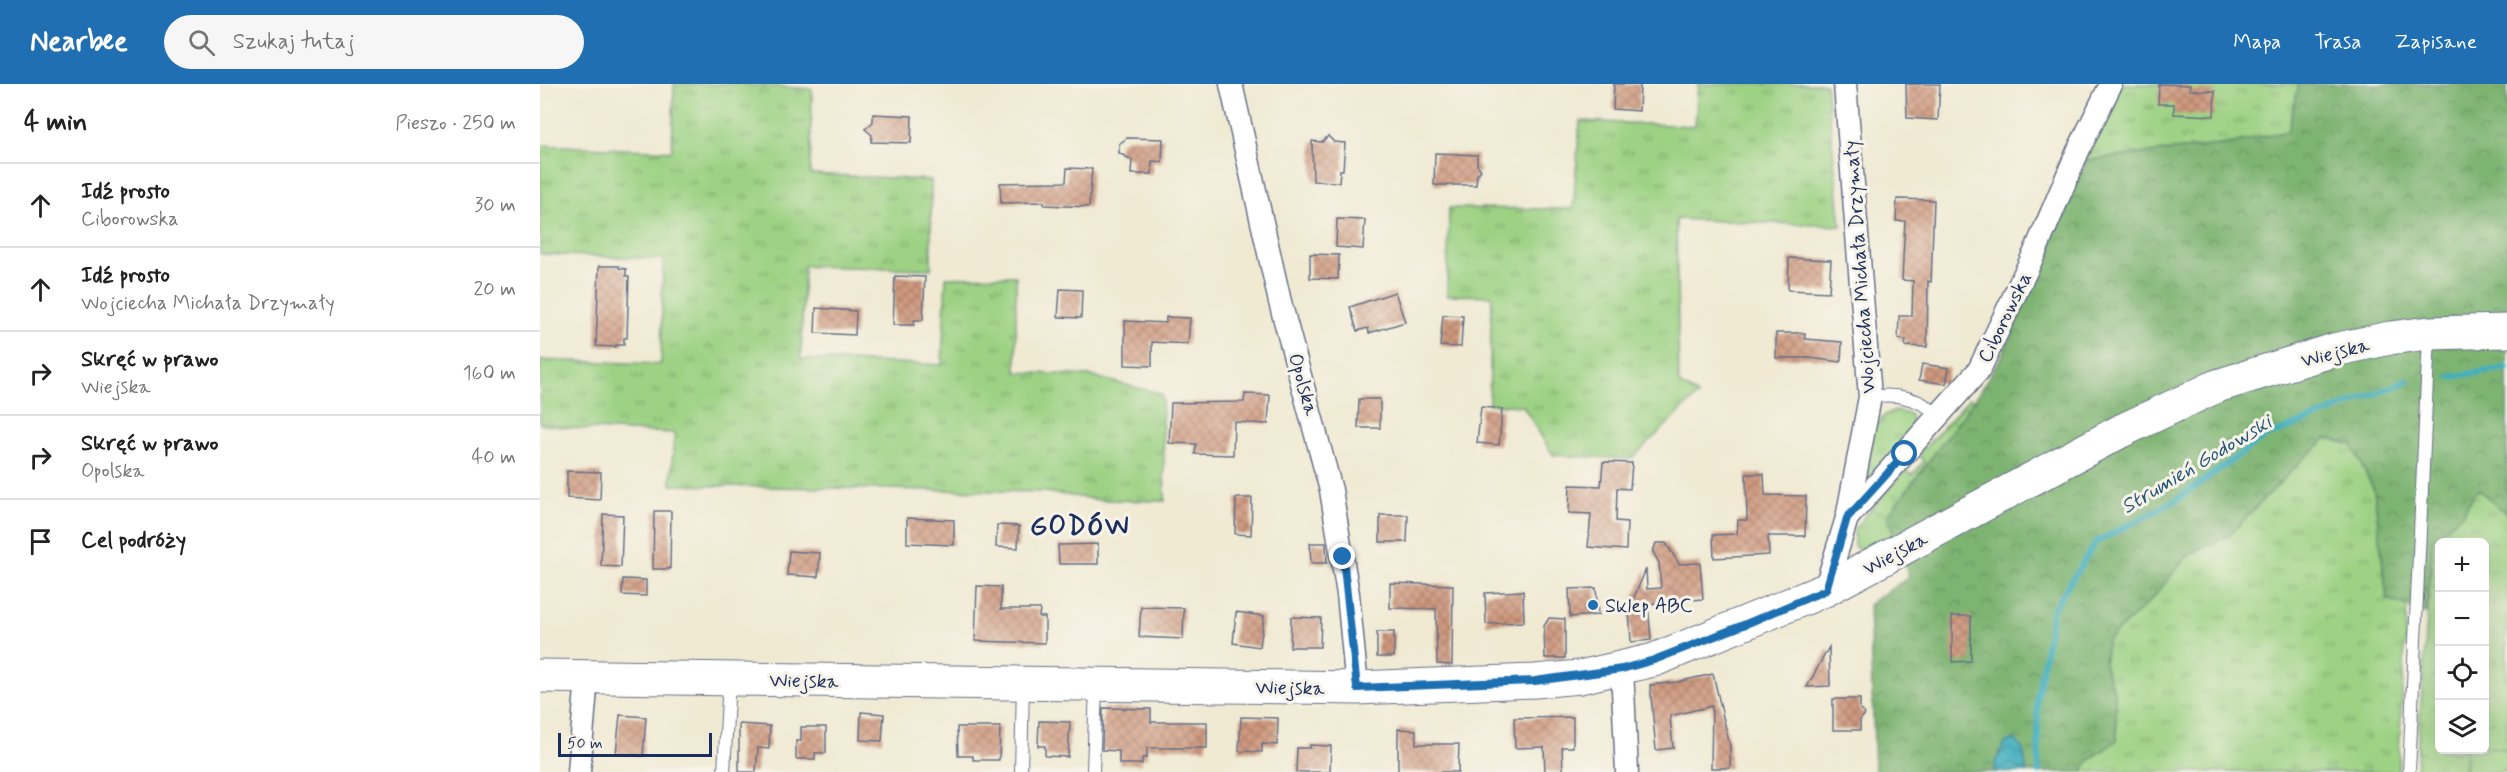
<!DOCTYPE html>
<html lang="pl">
<head>
<meta charset="utf-8">
<style>
  :root { --surface:#fff; --page:#f6f6f6; --text:#222; --muted:#767676; --line:#e0e0e0; --accent:#1f6fb2 }
  body { margin:0; font-family:Mynerve,sans-serif; background:var(--page); color:var(--text) }
  .controls { position:absolute; right:18px; bottom:18px; display:grid; overflow:hidden; border-radius:9px; box-shadow:0 6px 24px #0002 }
  .controls button { width:54px; height:54px; display:grid; place-items:center; padding:0; border:0; border-bottom:2px solid var(--line); background:var(--surface); color:var(--text); font:30px sans-serif }
  .scale { position:absolute; left:18px; bottom:15px; width:154px; box-sizing:border-box; padding-left:6px; border:3px solid #1b2f5e; border-top:0; font-size:16px; line-height:21px; white-space:nowrap; color:#1b2f5e; -webkit-text-stroke:4px #f7f3e8; paint-order:stroke }
  .stop { position:absolute; width:18px; height:18px; margin:-14px; border:4px solid #1f6fb2; border-radius:50%; background:#fff }
  .stop.end { background:#1f6fb2; border-color:#fff; box-shadow:0 2px 6px #0008 }
  .list { margin:0; padding:0; list-style:none }
  h2 { display:flex; justify-content:space-between; align-items:center; height:78px; margin:0; padding:0 24px; font-size:26px }
  h2 small { font-size:20px; font-weight:400; color:var(--muted) }
  .list li { display:grid; grid-template-columns:39px 1fr auto; gap:18px; align-items:center; box-sizing:border-box; height:84px; padding:0 24px; border-top:2px solid var(--line) }
  .list b { display:block; font-size:22px; white-space:nowrap }
  .list p { margin:0; font-size:20px; white-space:nowrap; color:var(--muted) }
  .list em { font-size:20px; font-style:normal; color:var(--muted) }
  .icon { flex:none; width:33px; height:33px; fill:none; stroke:currentColor; stroke-width:2; stroke-linecap:round; stroke-linejoin:round }
  .map { position:relative; flex:none; width:1967px; height:688px; overflow:hidden }
  header { display:flex; align-items:center; gap:36px; box-sizing:border-box; height:84px; padding:0 30px; background:var(--accent); color:#fff }
  header strong { font-size:28px }
  nav { display:flex; gap:33px; margin-inline-start:auto; font-size:21px }
  .search { width:420px; height:54px; background:var(--page); display:flex; align-items:center; gap:15px; box-sizing:border-box; padding:0 21px; border-radius:33px; color:var(--muted); font-size:22px }
  main { display:flex }
  aside { flex:1; background:var(--surface) }
  .map>svg:first-child { display:block }
  .grass { fill:url(#grass-tufts); stroke:#5c8071; stroke-width:1.5 }
  .forest { fill:url(#forest-crowns); stroke:#4c7268; stroke-width:1.5 }
  .garden { fill:#9dd284; stroke:#5c8071; stroke-width:1.5 }
  .water { fill:url(#water-waves); stroke:#2e6f8e; stroke-width:1.5 }
  .lines { fill:none; stroke-linecap:round; stroke-linejoin:round }
  .stream { stroke:#41afbe; stroke-width:6 }
  .building { fill:url(#building-cross-hatch) }
  .lane-casing { stroke:#667087; stroke-width:14 }
  .street-casing { stroke:#667087; stroke-width:25 }
  .secondary-casing { stroke:#667087; stroke-width:35 }
  .lane { stroke:#fff; stroke-width:12 }
  .street { stroke:#fff; stroke-width:22 }
  .secondary { stroke:#fff; stroke-width:33 }
  .route { stroke:#1f6fb2; stroke-width:8 }
  .poi-dot { fill:#1f6fb2; stroke:#f7f3e8; stroke-width:2 }
  .labels { text-anchor:middle; stroke-width:6; stroke-linejoin:round; paint-order:stroke }
  .street-label { font-size:20px; fill:#1b2f5e; stroke:#f7f3e8 }
  .poi-label { font-size:20px; fill:#1b2f5e; stroke:#f7f3e8; text-anchor:start }
  .water-label { font-size:21px; font-style:italic; fill:#26557b; stroke:#f7f3e8 }
  .district-label { font-size:26px; font-weight:bold; letter-spacing:1.5px; fill:#1b2f5e; stroke:#f7f3e8 }
</style>
</head>
<body>
<header>
<strong>Nearbee</strong>
<div class="search"><svg class="icon" aria-label="search" viewBox="0 0 24 24"><circle cx="10" cy="10" r="6"/><path d="M15 15l6 6"/></svg>Szukaj tutaj</div>
<nav><a>Mapa</a><a>Trasa</a><a>Zapisane</a></nav>
</header>
<main>
<aside>
<h2>4 min<small>Pieszo · 250 m</small></h2>
<ul class="list">
<li><svg class="icon" aria-label="ahead" viewBox="0 0 24 24"><path d="M12 20V5M6 11l6-6 6 6"/></svg><div><b>Idź prosto</b><p>Ciborowska</p></div><em>30 m</em></li>
<li><svg class="icon" aria-label="ahead" viewBox="0 0 24 24"><path d="M12 20V5M6 11l6-6 6 6"/></svg><div><b>Idź prosto</b><p>Wojciecha Michała Drzymały</p></div><em>20 m</em></li>
<li><svg class="icon" aria-label="right" viewBox="0 0 24 24"><path d="M7 20v-9h11M14 6l5 5-5 5"/></svg><div><b>Skręć w prawo</b><p>Wiejska</p></div><em>160 m</em></li>
<li><svg class="icon" aria-label="right" viewBox="0 0 24 24"><path d="M7 20v-9h11M14 6l5 5-5 5"/></svg><div><b>Skręć w prawo</b><p>Opolska</p></div><em>40 m</em></li>
<li><svg class="icon" aria-label="arrive" viewBox="0 0 24 24"><path d="M6 21V4h12l-3 4 3 4H6"/></svg><div><b>Cel podróży</b></div></li>
</ul>
</aside>
<div class="map">
<svg width="1967" height="688" viewBox="0 0 1967 688">
  <defs>
    <pattern id="grass-tufts" width="24" height="20" patternUnits="userSpaceOnUse" patternTransform="scale(1.5)"><rect width="24" height="20" fill="#9dd284"/><path d="M3 7l-1-3M5 7V3M7 7l1-3M15 17l-1-3M17 17v-4M19 17l1-3" fill="none" stroke="#7fab6f"/></pattern>
    <pattern id="forest-crowns" width="20" height="18" patternUnits="userSpaceOnUse" patternTransform="scale(1.5)"><rect width="20" height="18" fill="#7eb472"/><path d="M2 6a3 3 0 1 1 6 0M12 15a3 3 0 1 1 6 0" fill="none" stroke="#669361"/></pattern>
    <pattern id="water-waves" width="16" height="10" patternUnits="userSpaceOnUse" patternTransform="scale(1.5)"><rect width="16" height="10" fill="#41afbe"/><path d="M0 5q4-4 8 0t8 0" fill="none" stroke="#368f9e"/></pattern>
    <pattern id="building-cross-hatch" width="8" height="8" patternUnits="userSpaceOnUse" patternTransform="scale(1.5)"><rect width="8" height="8" fill="#d0997e"/><path d="M0 0l8 8M0 8l8-8" fill="none" stroke="#a87d6a"/></pattern>
  </defs>
  <rect width="100%" height="100%" fill="#f7f3e8"/>
  <filter id="ink" filterUnits="userSpaceOnUse"><feTurbulence type="fractalNoise" baseFrequency=".0167" numOctaves="2"/><feDisplacementMap in="SourceGraphic" scale="12" xChannelSelector="R" yChannelSelector="G"/><feConvolveMatrix kernelMatrix="1 2 1 2 8 2 1 2 1" color-interpolation-filters="sRGB"/></filter>
  <filter id="wash" filterUnits="userSpaceOnUse"><feTurbulence type="fractalNoise" baseFrequency=".008" numOctaves="4" result="noise"/><feDisplacementMap in="SourceGraphic" scale="24" xChannelSelector="R" yChannelSelector="G"/><feGaussianBlur stdDeviation="1.35" result="paint"/><feColorMatrix in="noise" values="0 0 0 0 0 0 0 0 0 0 0 0 0 0 0 0 0 1.4 0 .05"/><feComposite in="paint" operator="in"/></filter>
  <g filter="url(#wash)">
    <rect width="100%" height="100%" fill="#f0ead3"/>
    <g class="grass">
      <path d="M134,0H196L272,5L270,90L391,96V185L264,182L261,275L402,281L406,193L476,192V288L551,292L622,310L625,417L560,416L505,408L131,401L134,349L31,344L0,340V276L121,280L123,175L0,170V61L132,67Z"/>
      <path d="M1158,0H1286L1301,142L1136,135L1139,300L1158,311L1091,375L1013,371L983,322L949,320L952,212L907,211L909,124L1033,125L1040,37L1155,42Z"/>
      <path d="M1580,0H1759L1748,47L1689,60L1546,76Z"/>
      <path d="M1430,314L1434,316L1429,324L1348,432L1357,459L1326,470L1314,462V445L1365,386L1372,391L1384,377L1378,371Z"/>
      <path d="M1355,327L1370,330L1374,344L1325,402L1334,343L1345,331Z"/>
      <path d="M1787,354L1812,361L1834,406L1847,514L1867,522L1858,688H1543L1547,678L1577,656L1575,611L1564,580L1567,557L1612,515L1647,472L1689,451L1762,376Z"/>
      <path d="M1938,404L1967,430V665L1945,663L1944,458H1900V666H1926L1925,688H1876L1893,455L1921,430Z"/>
    </g>
    <path class="forest" d="M1759,0H1967V430L1938,405L1922,430L1893,455L1886,530L1847,515L1834,406L1812,361L1787,354L1762,376L1689,451L1647,472L1612,515L1567,557L1564,580L1575,611L1577,656L1547,678L1543,688H1335L1329,520L1369,493L1347,432L1429,324L1462,272L1546,76L1689,60L1748,47Z"/>
    <path class="garden" d="M1945,663L1967,665V688H1925L1926,666H1944Z"/>
    <path class="water" d="M1475,655L1483,666L1487,688H1455V678L1465,659Z"/>
    <g class="lines">
      <g class="stream">
        <path d="M1910,293L1967,284"/>
        <path d="M1499,688L1497,614L1513,525L1556,458L1635,417L1723,354L1868,297"/>
      </g>
    </g>
    <g id="blocks">
      <g class="building">
        <path d="M1074,0H1100L1099,27L1073,25Z"/>
        <path d="M1366,0H1400L1398,36L1367,34Z"/>
        <path d="M1619,0L1650,1L1649,6L1675,7L1674,32L1634,30V20H1618Z"/>
        <path d="M333,30L372,32L371,59L331,58L332,51L325,45L333,38Z"/>
        <path d="M788,52L794,58L805,59L803,86H800L799,98L773,97L772,57L782,58Z"/>
        <path d="M587,54L623,55L622,78L612,77V90H591L592,76L579,69V60Z"/>
        <path d="M895,69L937,71V81L941,86L937,91L936,101H894Z"/>
        <path d="M527,84L552,85L549,123L504,121V118L461,119L460,99L526,98Z"/>
        <path d="M1357,115L1394,116L1391,198L1388,197L1387,263L1365,262L1366,256L1358,255L1359,232H1372L1373,197L1362,196L1365,137H1356Z"/>
        <path d="M797,135L825,136L823,165L796,163Z"/>
        <path d="M770,170L799,171L798,195L770,194Z"/>
        <path d="M1249,174L1291,176L1289,208L1248,206Z"/>
        <path d="M59,182H79V184L86,185V192H89L87,254H84V261H76V263L56,262Z"/>
        <path d="M355,192L385,193L383,236H374V241H353Z"/>
        <path d="M520,205L542,206L541,234L518,233Z"/>
        <path d="M855,208L865,238L829,249L828,244L817,247L810,223Z"/>
        <path d="M276,224L316,227L315,251L275,249Z"/>
        <path d="M903,231L923,232L921,263L900,262Z"/>
        <path d="M626,233L650,234L648,260L612,258V282L585,281V237L626,239Z"/>
        <path d="M1236,249H1265V255L1302,258L1301,278L1269,274H1236Z"/>
        <path d="M1382,280L1409,284L1406,300L1379,296Z"/>
        <path d="M705,310L730,311L728,340L694,338L693,371L655,370L656,360L629,359L631,319L704,318Z"/>
        <path d="M819,315H840V344H818Z"/>
        <path d="M941,323L962,325L959,361L937,359Z"/>
        <path d="M1063,378L1092,379L1090,405L1077,404L1076,437L1087,438L1086,466L1048,463L1051,430L1029,429L1030,401L1061,402Z"/>
        <path d="M27,387L61,388L60,416L27,414Z"/>
        <path d="M1206,390H1224L1225,411L1266,412L1265,452H1228L1229,471L1174,474L1173,451L1197,450L1198,436H1207Z"/>
        <path d="M696,414H712L711,451L695,450Z"/>
        <path d="M114,427H131L130,485H113Z"/>
        <path d="M63,430L83,431L81,483L61,482Z"/>
        <path d="M840,431H868L867,458H840Z"/>
        <path d="M367,434L414,436V461L367,459Z"/>
        <path d="M457,441L479,442L478,464L456,463Z"/>
        <path d="M770,459H786L787,479H771Z"/>
        <path d="M1116,459H1126L1139,480L1160,479L1163,515L1108,520L1111,556L1091,558L1089,525L1106,485L1107,505L1121,504L1119,479L1113,468Z"/>
        <path d="M558,460V480H519L518,461Z"/>
        <path d="M249,467L280,469L278,493L247,491Z"/>
        <path d="M83,495L106,496V512L82,511Z"/>
        <path d="M850,499L913,501L912,581L897,580L896,525L850,524Z"/>
        <path d="M437,502L461,503V525H500L499,533H505V559L435,557Z"/>
        <path d="M1056,504L1058,531L1030,533L1029,505Z"/>
        <path d="M983,507L984,538L946,540L945,509Z"/>
        <path d="M601,523L644,524L643,555L599,553Z"/>
        <path d="M696,528L724,532L720,563L693,559Z"/>
        <path d="M1412,532H1431V577L1412,578Z"/>
        <path d="M751,533L781,534L780,563H750Z"/>
        <path d="M1009,534L1025,535V574H1005L1004,542Z"/>
        <rect x="837" y="548" width="17" height="25"/>
        <path d="M1289,563L1290,602L1267,603Z"/>
        <path d="M1173,590L1190,662V684H1171L1172,622L1130,632L1133,664L1116,666L1110,601L1137,598Z"/>
        <path d="M1293,615H1320V625L1325,630L1320,636V646H1293Z"/>
        <path d="M563,624L611,625V638H667V664H607V674H602V680H579V667L562,666Z"/>
        <path d="M321,628L344,630L342,657L320,656Z"/>
        <path d="M80,631L106,633L103,672L76,669Z"/>
        <path d="M701,633L738,634L737,661L722,660V668L699,667Z"/>
        <path d="M1033,633V663H1022L1023,688H1005L1004,663L975,664L974,634Z"/>
        <path d="M499,637L530,638L528,673L505,672V662H498Z"/>
        <path d="M199,640L230,642L229,665L218,664L216,688H199Z"/>
        <path d="M261,643H286V669H275V675H256V657H261Z"/>
        <path d="M417,643H460L459,676H433V672H418Z"/>
        <path d="M858,645L876,646V660H919L918,688H858Z"/>
        <path d="M770,661L791,662L790,688H756L757,664H770Z"/>
      </g>
    </g>
  </g>
  <g filter="url(#ink)">
    <use href="#blocks" fill-opacity="0" stroke="#667087" stroke-width="1.5"/>
    <g class="lines">
      <g class="lane-casing">
        <g id="lane">
          <path d="M1330,313C1354,309 1383,313 1399,334"/>
          <path d="M184,688L189,596"/>
          <path d="M481,688L483,601"/>
          <path d="M553,688L556,602"/>
          <path d="M1869,688L1889,252"/>
        </g>
      </g>
      <g class="street-casing">
        <g id="street">
          <path d="M691,0L740,218L791,406L808,510L817,604"/>
          <path d="M1307,434L1439,286L1495,168L1538,67L1571,0"/>
          <path d="M1285,506L1307,434L1330,313L1305,0"/>
          <path d="M1082,585L1087,688"/>
          <path d="M39,688L47,593"/>
        </g>
      </g>
      <g class="secondary-casing">
        <path id="secondary" d="M0,592L817,604L995,597L1040,593L1114,576L1285,506L1581,347L1677,302L1794,266L1850,254L1889,249L1967,247"/>
      </g>
      <use href="#lane" class="lane"/>
      <use href="#street" class="street"/>
      <use href="#secondary" class="secondary"/>
    </g>
  </g>
  <g class="lines" filter="url(#ink)">
    <path class="route" d="M803,473L817,604L995,597L1082,585L1114,576L1201,542L1286,506L1307,434L1365,370"/>
  </g>
  <circle class="poi-dot" cx="1053" cy="521" r="6"/>
  <g class="labels">
    <g class="street-label">
      <text transform="translate(1319 183) rotate(-94)" y="7">Wojciecha Michała Drzymały</text>
      <text transform="translate(1464 233) rotate(-64)" y="7">Ciborowska</text>
      <text transform="translate(1795 268) rotate(-14)" y="7">Wiejska</text>
      <text transform="translate(764 300) rotate(74)" y="7">Opolska</text>
      <text transform="translate(1355 469) rotate(-28)" y="7">Wiejska</text>
      <text transform="translate(264 596) rotate(1)" y="7">Wiejska</text>
      <text transform="translate(750 603) rotate(1)" y="7">Wiejska</text>
    </g>
    <g class="poi-label">
      <text x="1065" y="528">Sklep ABC</text>
    </g>
    <g class="water-label">
      <text transform="translate(1656 380) rotate(-31)" y="7">Strumień Godowski</text>
    </g>
    <g class="district-label">
      <text x="540" y="450">GODÓW</text>
    </g>
  </g>
</svg>
<div class="controls">
<button>+</button>
<button>−</button>
<button><svg class="icon" aria-label="locate" viewBox="0 0 24 24"><circle cx="12" cy="12" r="6"/><path d="M12 2v4M12 18v4M2 12h4M18 12h4"/></svg></button>
<button><svg class="icon" aria-label="layers" viewBox="0 0 24 24"><path d="M12 4l9 5-9 5-9-5zM3 14l9 5 9-5"/></svg></button>
</div>
<div class="scale">50 m</div>
<div class="stop" style="left:1365px;top:370px"></div>
<div class="stop end" style="left:803px;top:473px"></div>
</div>
</main>
</body>
</html>
